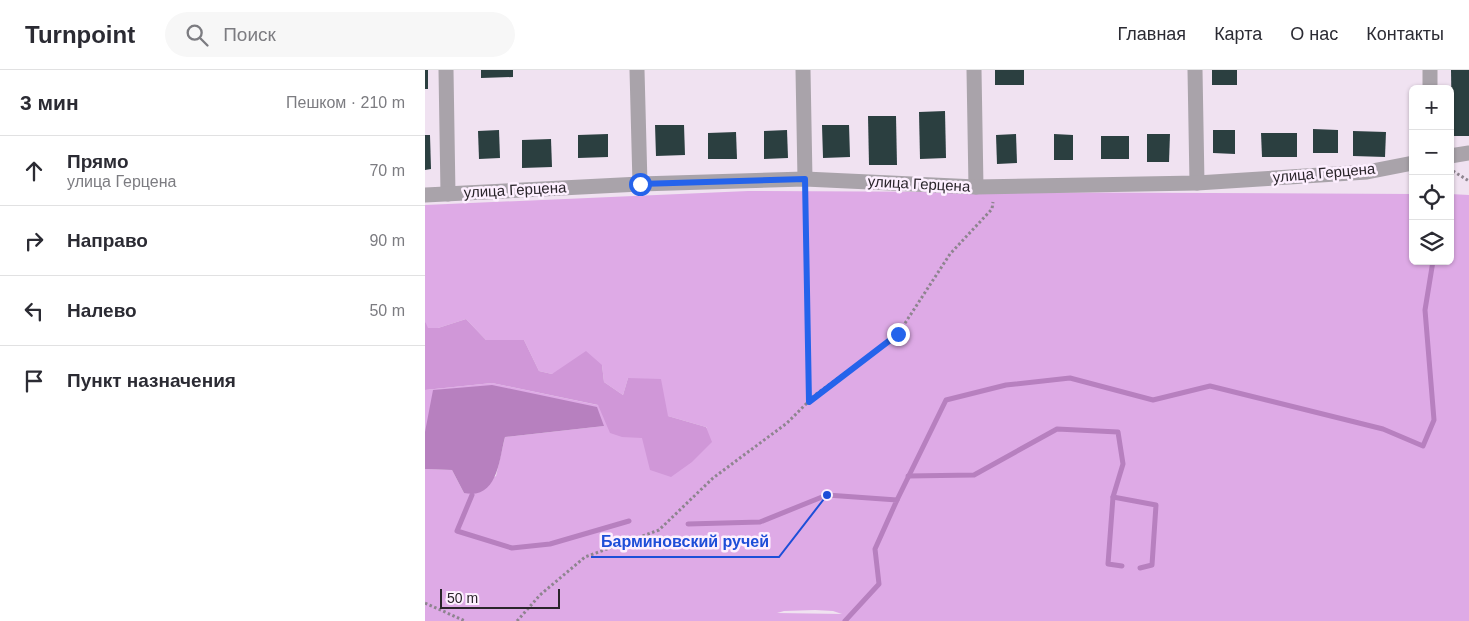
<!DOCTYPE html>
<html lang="ru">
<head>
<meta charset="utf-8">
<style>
  :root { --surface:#fff; --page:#f7f7f7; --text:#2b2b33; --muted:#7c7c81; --line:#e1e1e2 }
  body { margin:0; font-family:Arial,sans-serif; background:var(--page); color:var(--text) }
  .controls { position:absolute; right:15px; top:15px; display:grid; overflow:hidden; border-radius:8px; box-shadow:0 1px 4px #0004 }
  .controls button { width:45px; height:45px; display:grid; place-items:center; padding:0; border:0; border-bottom:1px solid var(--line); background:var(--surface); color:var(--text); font:25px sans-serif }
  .scale { position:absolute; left:15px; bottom:12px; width:120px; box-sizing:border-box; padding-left:5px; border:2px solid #2a252b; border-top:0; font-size:14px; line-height:18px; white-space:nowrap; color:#2a252b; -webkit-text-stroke:4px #fdefff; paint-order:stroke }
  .stop { position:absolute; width:15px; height:15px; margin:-11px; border:4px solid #2563eb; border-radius:50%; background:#fff }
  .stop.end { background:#2563eb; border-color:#fff; box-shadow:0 1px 5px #0008 }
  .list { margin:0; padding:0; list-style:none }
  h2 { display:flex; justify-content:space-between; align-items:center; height:65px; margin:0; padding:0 20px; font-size:21px }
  h2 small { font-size:16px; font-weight:400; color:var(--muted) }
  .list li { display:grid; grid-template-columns:32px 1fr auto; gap:15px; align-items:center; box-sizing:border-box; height:70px; padding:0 20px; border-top:1px solid var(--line) }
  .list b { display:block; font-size:19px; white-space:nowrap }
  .list p { margin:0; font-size:16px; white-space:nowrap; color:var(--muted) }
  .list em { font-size:16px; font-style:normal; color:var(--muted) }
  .icon { flex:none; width:28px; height:28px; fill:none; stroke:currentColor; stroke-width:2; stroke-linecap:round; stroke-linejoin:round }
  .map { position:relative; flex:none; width:1044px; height:551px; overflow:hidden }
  header { display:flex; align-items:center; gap:30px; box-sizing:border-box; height:70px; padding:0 25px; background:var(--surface); border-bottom:1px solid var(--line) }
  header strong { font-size:24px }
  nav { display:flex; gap:28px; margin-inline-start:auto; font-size:18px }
  .search { width:350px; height:45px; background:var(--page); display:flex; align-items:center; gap:12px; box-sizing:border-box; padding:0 18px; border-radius:28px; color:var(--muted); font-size:19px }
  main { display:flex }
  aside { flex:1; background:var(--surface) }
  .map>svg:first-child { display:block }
  .green { fill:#deaae6; fill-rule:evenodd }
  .forest { fill:#d097d8 }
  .water { fill:#b780bf }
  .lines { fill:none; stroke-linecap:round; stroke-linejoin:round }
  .stream { stroke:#b780bf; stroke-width:5 }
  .building { fill:#2b3f40 }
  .path { stroke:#8e848f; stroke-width:3; stroke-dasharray:2.5 2.5; stroke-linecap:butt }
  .minor { stroke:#a9a3aa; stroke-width:15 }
  .route { stroke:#2563eb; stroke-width:6 }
  .labels { text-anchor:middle; stroke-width:5; stroke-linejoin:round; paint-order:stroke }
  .street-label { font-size:15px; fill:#2a252b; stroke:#fdefff }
  .leader { fill:none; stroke:#1d4ed8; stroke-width:2 }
  .callout-dot { fill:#1d4ed8; stroke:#fdefff; stroke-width:2 }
  .callout-label { font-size:16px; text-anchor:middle; font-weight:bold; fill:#1d4ed8; stroke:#fdefff; stroke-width:5; stroke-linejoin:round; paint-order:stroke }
</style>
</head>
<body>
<header>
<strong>Turnpoint</strong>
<div class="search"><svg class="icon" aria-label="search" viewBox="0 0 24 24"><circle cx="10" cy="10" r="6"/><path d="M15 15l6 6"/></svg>Поиск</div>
<nav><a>Главная</a><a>Карта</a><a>О нас</a><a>Контакты</a></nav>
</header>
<main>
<aside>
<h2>3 мин<small>Пешком · 210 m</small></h2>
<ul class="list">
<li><svg class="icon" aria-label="ahead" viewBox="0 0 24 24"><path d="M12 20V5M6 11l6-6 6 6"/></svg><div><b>Прямо</b><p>улица Герцена</p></div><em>70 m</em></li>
<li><svg class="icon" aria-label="right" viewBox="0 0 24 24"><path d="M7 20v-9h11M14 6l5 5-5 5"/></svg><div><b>Направо</b></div><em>90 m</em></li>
<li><svg class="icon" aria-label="left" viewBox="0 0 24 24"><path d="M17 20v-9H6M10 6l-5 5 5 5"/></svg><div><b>Налево</b></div><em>50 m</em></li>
<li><svg class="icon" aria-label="arrive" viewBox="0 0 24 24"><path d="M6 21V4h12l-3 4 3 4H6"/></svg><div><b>Пункт назначения</b></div></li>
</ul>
</aside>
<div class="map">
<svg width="1044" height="551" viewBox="0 0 1044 551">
  <rect width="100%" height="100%" fill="#f0e2f1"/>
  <path class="green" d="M323,121L988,124V191H1025V124L1044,125V551H0V399L27,400L39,423L71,406L80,367L179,356L0,362V320L67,313L282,358L281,357L243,346L203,308L198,325L179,312L177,295L127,304L114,301L99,270H61L41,249L13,258H2L0,251V135ZM390,540L408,541L417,544L352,543L359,541Z"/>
  <path class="forest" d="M41,249L61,270H99L114,301L127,304L161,281L177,295L179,312L198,325L203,308L236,309L243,346L281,357L287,372L267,392L246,407L225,400L217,368L197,367L185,363L173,335L67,313L0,320V251L3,258H13Z"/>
  <path class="water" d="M67,315L172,337L179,356L80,367C74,389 73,430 39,423L27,400L0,399V362L8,320Z"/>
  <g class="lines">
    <g class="stream">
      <path d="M483,406L549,405L632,359L693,362L698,394L688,427L683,494L697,496"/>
      <path d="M47,425L32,461L87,478L125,474L204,451"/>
      <path d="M688,427L731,435L727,495L715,498"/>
      <path d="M472,430L521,330L581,315L645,308L728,330L785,316L958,359L998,376L1009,350L1000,240L1008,191"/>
      <path d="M263,454L335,452L402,425L472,430L450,479L454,514L420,551"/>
    </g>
  </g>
  <g class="building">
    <rect x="0" y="0" width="3" height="19"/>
    <path d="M56,0H88V7L56,8Z"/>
    <rect x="570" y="0" width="29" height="15"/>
    <rect x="787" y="0" width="25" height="15"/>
    <path d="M1026,0H1044V66H1027Z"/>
    <path d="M520,41L521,88L495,89L494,42Z"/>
    <path d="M443,46H471L472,95H444Z"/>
    <path d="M230,55H259L260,85L231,86Z"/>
    <path d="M397,55H424L425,87L398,88Z"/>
    <path d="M888,59L913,60V83H888Z"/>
    <path d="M74,60L75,88L54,89L53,61Z"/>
    <path d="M362,60L363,88L339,89V61Z"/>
    <path d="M788,60H810V84L788,83Z"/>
    <path d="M928,61L961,62L960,87L928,86Z"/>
    <path d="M311,62L312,89H283V63Z"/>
    <path d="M836,63H872V87H837Z"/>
    <path d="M183,64V87L153,88V65Z"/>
    <path d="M591,64L592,93L572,94L571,65Z"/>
    <path d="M629,64L648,65V90H629Z"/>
    <path d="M722,64H745L744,92H722Z"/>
    <path d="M0,65H5L6,99L0,100Z"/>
    <rect x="676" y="66" width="28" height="23"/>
    <path d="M126,69L127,97L97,98V70Z"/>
  </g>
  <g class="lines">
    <g class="path">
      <path d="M1028,101L1044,111"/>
      <path d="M380,122L384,331"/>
      <path d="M0,533L40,551"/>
      <path d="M92,551L115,525L160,487L234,460L288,408L362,353L390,325L473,264L525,184L567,139L568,132"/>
    </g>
    <g class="minor">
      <path d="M21,0L23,124"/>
      <path d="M212,0L215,114"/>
      <path d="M378,0L380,109"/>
      <path d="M549,0L551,117"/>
      <path d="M770,0L772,113"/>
      <path d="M1005,0V19"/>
      <path d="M1025,86L1044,83"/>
      <path d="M0,125L215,114L380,109L551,117L772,113L942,102L988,93"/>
    </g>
  </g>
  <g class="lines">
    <path class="route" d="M215,114L380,109L384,332L473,264"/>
  </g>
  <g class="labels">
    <g class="street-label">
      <text transform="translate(899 103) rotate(-5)" y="5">улица Герцена</text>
      <text transform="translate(494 114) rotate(3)" y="5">улица Герцена</text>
      <text transform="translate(90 120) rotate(-3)" y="5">улица Герцена</text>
    </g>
  </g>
  <path class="leader" d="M402 425L354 487H166"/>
  <circle class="callout-dot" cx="402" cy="425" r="5"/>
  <g class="callout-label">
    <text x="260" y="477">Барминовский ручей</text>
  </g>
</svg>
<div class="controls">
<button>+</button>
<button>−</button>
<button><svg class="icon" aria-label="locate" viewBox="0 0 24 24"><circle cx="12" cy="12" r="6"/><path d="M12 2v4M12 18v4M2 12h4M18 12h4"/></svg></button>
<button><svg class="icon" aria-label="layers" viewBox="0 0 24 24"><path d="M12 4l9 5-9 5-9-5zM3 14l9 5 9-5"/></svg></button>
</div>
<div class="scale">50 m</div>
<div class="stop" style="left:215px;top:114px"></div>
<div class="stop end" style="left:473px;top:264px"></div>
</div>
</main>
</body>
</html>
